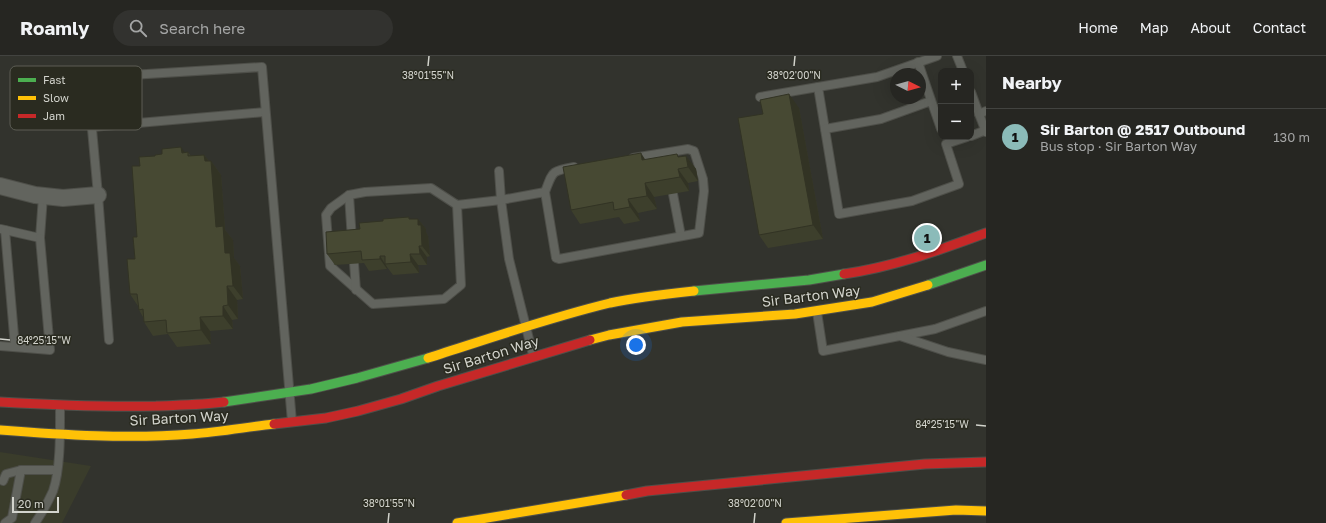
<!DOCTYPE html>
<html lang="en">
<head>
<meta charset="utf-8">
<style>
  :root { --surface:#262622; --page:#32322f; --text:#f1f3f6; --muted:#a4a5a5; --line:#424340; --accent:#8bbbb9 }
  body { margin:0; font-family:"Golos Text",sans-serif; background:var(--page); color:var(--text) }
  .controls { position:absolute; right:12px; top:12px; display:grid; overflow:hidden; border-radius:8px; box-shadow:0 4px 16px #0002 }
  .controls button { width:36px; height:36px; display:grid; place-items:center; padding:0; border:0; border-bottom:1px solid var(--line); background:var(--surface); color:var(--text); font:20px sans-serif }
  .compass { position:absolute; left:890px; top:12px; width:36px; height:36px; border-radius:50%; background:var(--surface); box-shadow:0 4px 16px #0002; rotate:95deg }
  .scale { position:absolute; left:12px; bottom:10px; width:47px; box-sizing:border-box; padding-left:4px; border:2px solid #d2d3cc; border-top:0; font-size:11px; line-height:14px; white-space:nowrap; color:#d2d3cc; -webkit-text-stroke:3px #2a2b20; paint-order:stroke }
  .you { position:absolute; left:636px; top:289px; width:14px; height:14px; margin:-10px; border:3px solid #fff; border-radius:50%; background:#1a73e8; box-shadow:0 0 0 6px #1a73e833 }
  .badge { display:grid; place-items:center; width:26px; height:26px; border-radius:50%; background:var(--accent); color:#111; font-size:13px; font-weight:700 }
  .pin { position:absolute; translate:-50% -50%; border:2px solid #fff; box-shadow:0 1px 4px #0006 }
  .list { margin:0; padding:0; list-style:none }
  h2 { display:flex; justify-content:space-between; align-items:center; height:52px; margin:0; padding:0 16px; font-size:17px }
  h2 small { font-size:13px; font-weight:400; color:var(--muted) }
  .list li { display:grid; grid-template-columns:26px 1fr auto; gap:12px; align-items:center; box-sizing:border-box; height:56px; padding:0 16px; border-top:1px solid var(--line) }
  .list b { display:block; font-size:15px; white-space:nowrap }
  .list p { margin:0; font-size:13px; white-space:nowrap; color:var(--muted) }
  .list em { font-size:13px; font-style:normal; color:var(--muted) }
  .icon { flex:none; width:22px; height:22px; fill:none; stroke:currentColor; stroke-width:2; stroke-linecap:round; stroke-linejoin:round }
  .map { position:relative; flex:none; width:986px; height:467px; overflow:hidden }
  header { display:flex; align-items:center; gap:24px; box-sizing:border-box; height:56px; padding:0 20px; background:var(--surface); border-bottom:1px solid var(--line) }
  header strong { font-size:19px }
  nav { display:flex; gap:22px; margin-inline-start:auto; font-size:14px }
  .search { width:280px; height:36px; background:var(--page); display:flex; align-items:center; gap:10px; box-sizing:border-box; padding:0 14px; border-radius:22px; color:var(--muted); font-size:15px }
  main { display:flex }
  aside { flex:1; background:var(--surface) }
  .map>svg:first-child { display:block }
  .built { fill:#3a3c2b }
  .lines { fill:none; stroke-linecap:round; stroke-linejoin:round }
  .lane-casing { stroke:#4e4f49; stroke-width:10 }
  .street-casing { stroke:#4e4f49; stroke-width:18 }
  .fast-casing { stroke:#4e4f49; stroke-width:11 }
  .slow-casing { stroke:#4e4f49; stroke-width:11 }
  .jam-casing { stroke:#4e4f49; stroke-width:11 }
  .lane { stroke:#62645e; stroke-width:8 }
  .street { stroke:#62645e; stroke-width:16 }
  .fast { stroke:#4caf50; stroke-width:9 }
  .slow { stroke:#ffc107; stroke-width:9 }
  .jam { stroke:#c62828; stroke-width:9 }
  .wall { fill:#3d3f2c }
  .shaded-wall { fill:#323324 }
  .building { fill:#474933; stroke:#323324 }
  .ticks { fill:none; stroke:#d2d3cc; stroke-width:1.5 }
  .labels { text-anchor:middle; stroke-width:3; stroke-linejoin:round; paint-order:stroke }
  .street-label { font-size:14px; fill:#d2d3cc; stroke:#2a2b20 }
  .key { fill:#2a2b20; stroke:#5c5d54; stroke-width:1 }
  .key-label { font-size:11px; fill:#d2d3cc }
  .ticks-label { font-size:10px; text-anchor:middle; fill:#d2d3cc; stroke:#2a2b20; stroke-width:3; stroke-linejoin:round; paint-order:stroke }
</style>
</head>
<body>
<header>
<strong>Roamly</strong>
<div class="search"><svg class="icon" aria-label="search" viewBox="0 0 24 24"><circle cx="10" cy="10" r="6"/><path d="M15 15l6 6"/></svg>Search here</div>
<nav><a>Home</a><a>Map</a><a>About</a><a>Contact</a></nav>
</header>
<main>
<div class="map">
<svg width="986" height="467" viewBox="0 0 986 467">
  <rect width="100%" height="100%" fill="#32332d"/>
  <path class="built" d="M0,396L91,410L62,467H0Z"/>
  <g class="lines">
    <g class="lane-casing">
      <g id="lane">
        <path d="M937,0L877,21L818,31L839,158L912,145L959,128L946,88L967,81"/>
        <path d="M957,0L963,15"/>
        <path d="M918,6L941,73"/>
        <path d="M971,36L979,58"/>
        <path d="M760,41L818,31"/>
        <path d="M986,55L979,58L986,76"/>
        <path d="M92,71L265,56"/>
        <path d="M825,73L881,63L931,45"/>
        <path d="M971,80L986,74"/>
        <path d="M499,115L501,144L509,203L533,299"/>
        <path d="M545,136C553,115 551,115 574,111"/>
        <path d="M673,138L681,180"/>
        <path d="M349,139L352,184"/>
        <path d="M457,149L431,132L365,136L349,139L331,152L326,159L330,210L373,248L444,243L461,229L457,149L501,144L545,136L556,202L559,203L699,177L704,135L703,123L694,95L688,93L633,102"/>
        <path d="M1,173L40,182L43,140"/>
        <path d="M5,174L15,291"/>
        <path d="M354,207L356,234"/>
        <path d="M817,256L823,295L935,273L986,255"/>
        <path d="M900,280L948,296L986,304"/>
        <path d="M109,284L98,139L89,40L98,21L262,11L292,366"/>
        <path d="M0,290L50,294L40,182"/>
        <path d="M3,425L6,418L21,414"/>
        <path d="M5,467L12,462L21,414H57"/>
        <path d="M35,467C42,457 48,446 53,435C61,412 60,373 60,349"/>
      </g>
    </g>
    <g class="street-casing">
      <path id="street" d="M0,130L35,139L63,142L98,139"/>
    </g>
    <g class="fast-casing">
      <g id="fast">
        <path d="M928,229L986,209"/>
        <path d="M694,235L809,224L844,218"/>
        <path d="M224,346L311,333L357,322L428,302"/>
      </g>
    </g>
    <g class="slow-casing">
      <g id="slow">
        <path d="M590,284L609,279L682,266L795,258L872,246L928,229"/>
        <path d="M428,302C488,283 548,262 610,247C638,241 666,238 694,235"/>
        <path d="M0,374C63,379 129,383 192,378C220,376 247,371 274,368"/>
        <path d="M457,467L626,439"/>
        <path d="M786,467L956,454L986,455"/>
      </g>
    </g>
    <g class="jam-casing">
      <g id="jam">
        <path d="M844,218C893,211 940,194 986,177"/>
        <path d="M0,346C52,349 104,351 156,350C179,349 201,349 224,346"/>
        <path d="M274,368L326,362L358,355L401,343L438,330L590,284"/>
        <path d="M626,439L647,435L925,408L986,406"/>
      </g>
    </g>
    <use href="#lane" class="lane"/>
    <use href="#street" class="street"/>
    <use href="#fast" class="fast"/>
    <use href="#slow" class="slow"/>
    <use href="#jam" class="jam"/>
  </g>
  <g class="wall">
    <path d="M79,25L80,35L70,36L67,32Z"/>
    <path d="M799,52L823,183L768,192L759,179L763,58Z"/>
    <path d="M188,96L191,100L204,99L209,105H211L221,119L225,174L233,184L234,202L240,210L243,243L237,244L238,263L232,264L233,273L210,275L211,288L177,291L168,278L153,280L144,266L143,261L139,254L138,250L130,238L137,181L140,110Z"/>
    <path d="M686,100L696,113L698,125L688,127L689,135L654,141L657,153L638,157L640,165L624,168L619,161L580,168L571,154L679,101Z"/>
    <path d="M409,161L410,163H418L426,173V176L428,180L430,200L427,201V209H418L419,217L393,219L387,211V213L369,215L364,207L335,209L327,198L360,173L383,165Z"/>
  </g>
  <g class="shaded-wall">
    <path d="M77,21L79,25L80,35L78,31Z"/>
    <path d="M789,38L799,52L823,183L813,169Z"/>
    <path d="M181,91L191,105L182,97Z"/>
    <path d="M641,97L650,111L642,104Z"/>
    <path d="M204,99L212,109L211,105L221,119L225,174L233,184L234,202L240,210L243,243L233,230L216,171Z"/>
    <path d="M686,100L696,113L698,125L688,111Z"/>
    <path d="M678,113L688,127L689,135L680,121Z"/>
    <path d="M645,127L654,141L657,153L647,140Z"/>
    <path d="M628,143L638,157L640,165L630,151Z"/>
    <path d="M418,163L426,173V176L428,180L430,200L422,190L418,169Z"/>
    <path d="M419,190L427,201V209L420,198Z"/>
    <path d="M410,198L418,209L419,217L411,206Z"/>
    <path d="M380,200L387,211V213L380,203Z"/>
    <path d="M227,230L237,244L238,263L228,249Z"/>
    <path d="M223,250L232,264L233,273L223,260Z"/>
    <path d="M200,261L210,275L211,288L201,274Z"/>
  </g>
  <g class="building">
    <path d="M789,38L813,169L759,179L738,62L763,58L760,44Z"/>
    <path d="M181,91L182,97L188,96V100L204,99L205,105H211L216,171L223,170L225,197H230L233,230H227L228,249L223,250V260L200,261L201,274L167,277L166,264L144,266L143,253L139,254L137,238H130L127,203H135L133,181H137L132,110H140L139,101L155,100V99L162,98V93Z"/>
    <path d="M641,97L642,104L677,98L678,101L686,100L688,111L678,113L680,121L645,127L647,140L628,143L630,151L614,154L613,146L571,154L563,111Z"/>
    <path d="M409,161V163H418V169H421L422,190H419L420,198H410L411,206L385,208V200H380V203L362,204L361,195L327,198L326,176L360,173L359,167L383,165V163Z"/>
  </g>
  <path class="ticks" d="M428,10L429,0M794,10L795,0M0,283L10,284M976,369L986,370M388,467L389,457M754,467L755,457"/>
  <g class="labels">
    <g class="street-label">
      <text transform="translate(811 240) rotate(-7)" y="5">Sir Barton Way</text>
      <text transform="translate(491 299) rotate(-17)" y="5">Sir Barton Way</text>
      <text transform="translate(179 362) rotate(-3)" y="5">Sir Barton Way</text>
    </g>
  </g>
  <rect x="10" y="10" width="132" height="64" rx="6" class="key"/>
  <rect x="18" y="22" width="18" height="4" fill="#4caf50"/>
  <rect x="18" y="40" width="18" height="4" fill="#ffc107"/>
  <rect x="18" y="58" width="18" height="4" fill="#c62828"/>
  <g class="key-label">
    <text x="43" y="28">Fast</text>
    <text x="43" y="46">Slow</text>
    <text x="43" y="64">Jam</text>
  </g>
  <g class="ticks-label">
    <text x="428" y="23">38°01'55"N</text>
    <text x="794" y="23">38°02'00"N</text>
    <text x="44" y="288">84°25'15"W</text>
    <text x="942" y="372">84°25'15"W</text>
    <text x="389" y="451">38°01'55"N</text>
    <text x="755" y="451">38°02'00"N</text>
  </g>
</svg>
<div class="controls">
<button>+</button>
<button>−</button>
</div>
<svg class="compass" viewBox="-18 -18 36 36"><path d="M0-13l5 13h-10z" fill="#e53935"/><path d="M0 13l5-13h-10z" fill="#a4a5a5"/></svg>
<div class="scale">20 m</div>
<div class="you"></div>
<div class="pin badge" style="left:927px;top:182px">1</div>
</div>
<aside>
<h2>Nearby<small></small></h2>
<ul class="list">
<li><span class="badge">1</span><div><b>Sir Barton @ 2517 Outbound</b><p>Bus stop · Sir Barton Way</p></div><em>130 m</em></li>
</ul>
</aside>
</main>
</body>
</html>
